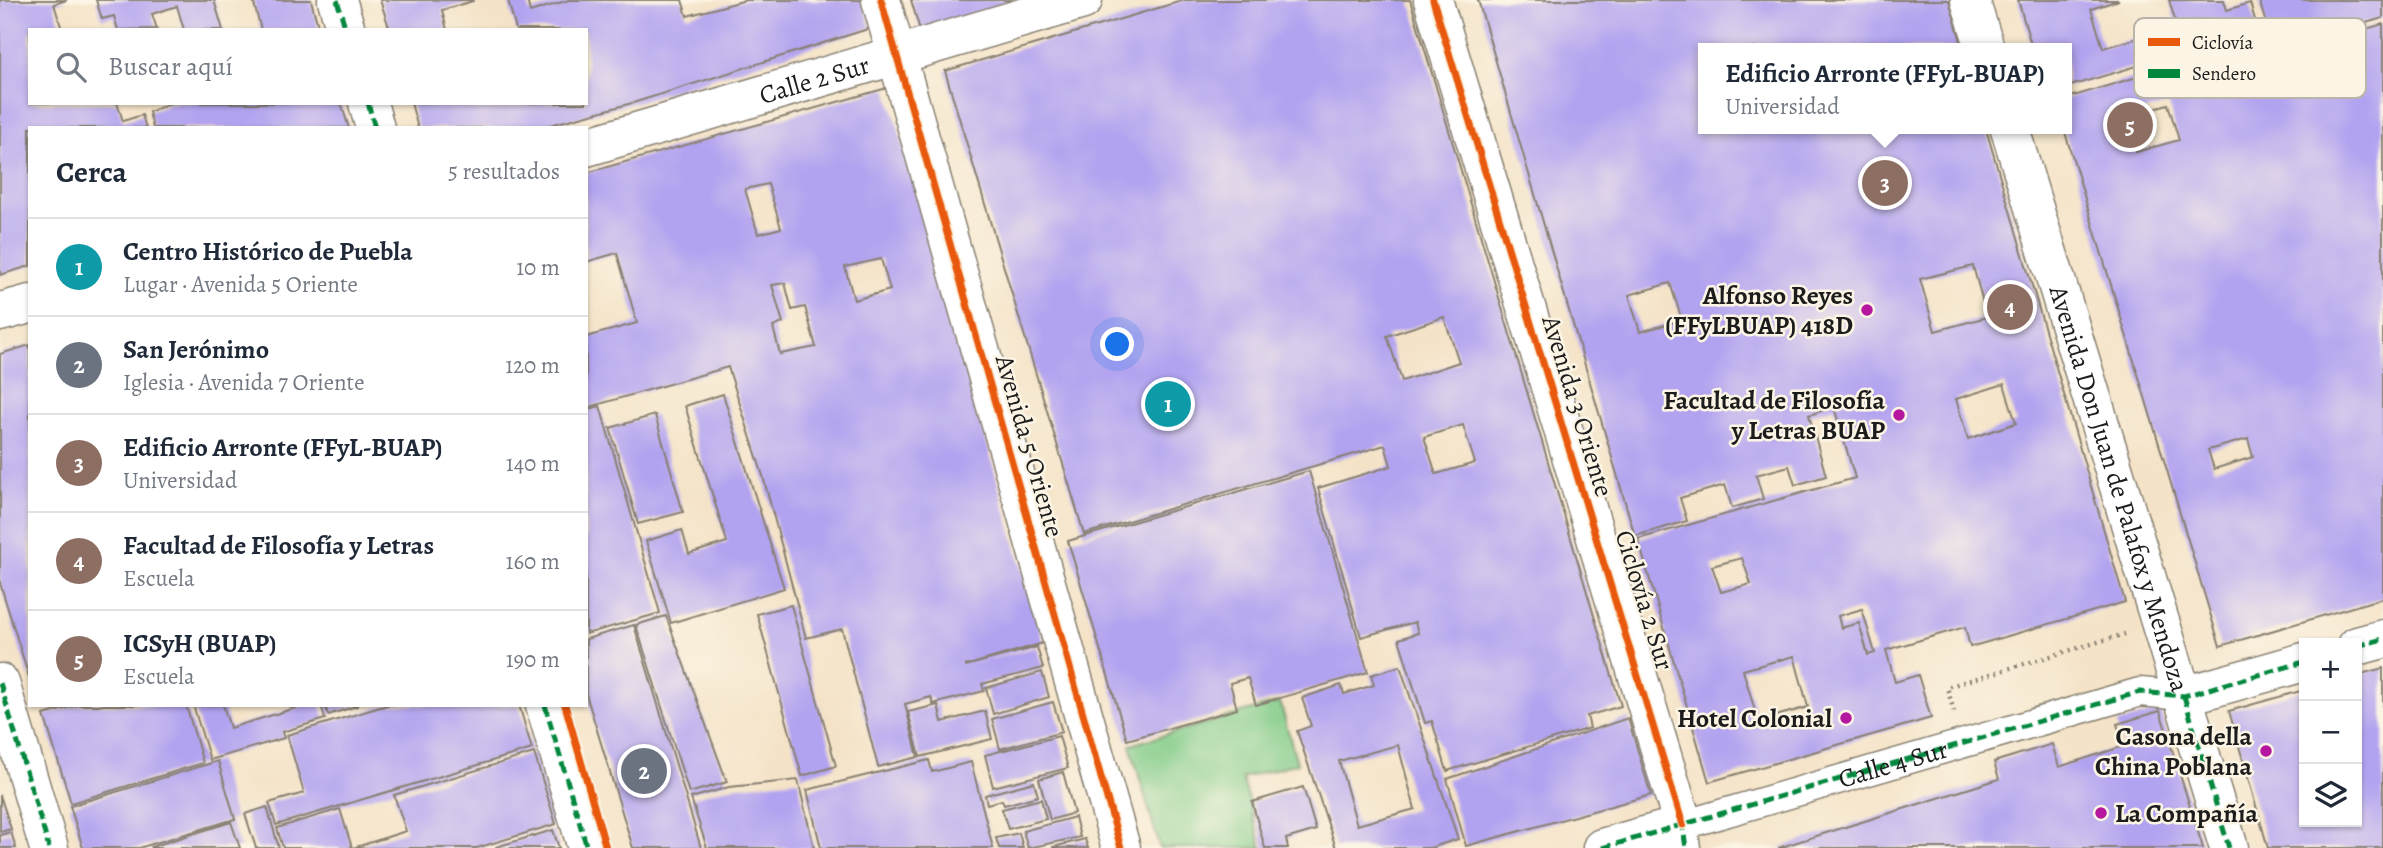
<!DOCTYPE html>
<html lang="es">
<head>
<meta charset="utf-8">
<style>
  :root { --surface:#fff; --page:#f6f6f7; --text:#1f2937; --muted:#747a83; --line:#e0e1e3; --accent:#d93025 }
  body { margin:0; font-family:Alegreya,serif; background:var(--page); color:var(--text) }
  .controls { position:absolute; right:21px; bottom:21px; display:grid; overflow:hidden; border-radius:0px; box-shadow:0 2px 5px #0004 }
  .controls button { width:63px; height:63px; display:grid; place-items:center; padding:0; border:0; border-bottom:2px solid var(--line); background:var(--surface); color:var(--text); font:35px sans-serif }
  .you { position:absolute; left:1118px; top:345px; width:24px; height:24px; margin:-18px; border:5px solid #fff; border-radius:50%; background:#1a73e8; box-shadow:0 0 0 10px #1a73e833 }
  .badge { display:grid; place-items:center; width:46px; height:46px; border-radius:50%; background:var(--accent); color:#fff; font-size:23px; font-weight:700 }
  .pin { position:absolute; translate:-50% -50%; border:4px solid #fff; box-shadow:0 2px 7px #0006 }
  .popup { position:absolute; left:1698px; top:43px; width:374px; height:91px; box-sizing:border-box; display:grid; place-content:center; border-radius:0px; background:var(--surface); filter:drop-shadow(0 2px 5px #0005); font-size:23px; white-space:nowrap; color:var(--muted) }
  .popup b { font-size:26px; color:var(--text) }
  .popup::after { content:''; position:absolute; left:50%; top:100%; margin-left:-14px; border:14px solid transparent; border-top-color:var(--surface) }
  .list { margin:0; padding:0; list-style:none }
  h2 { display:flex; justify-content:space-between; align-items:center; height:91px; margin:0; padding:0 28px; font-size:30px }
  h2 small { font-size:23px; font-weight:400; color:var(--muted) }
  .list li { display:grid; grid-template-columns:46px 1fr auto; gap:21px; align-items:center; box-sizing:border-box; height:98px; padding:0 28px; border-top:2px solid var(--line) }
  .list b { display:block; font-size:26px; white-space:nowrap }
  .list p { margin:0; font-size:23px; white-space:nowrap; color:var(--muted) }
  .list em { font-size:23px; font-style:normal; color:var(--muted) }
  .icon { flex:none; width:38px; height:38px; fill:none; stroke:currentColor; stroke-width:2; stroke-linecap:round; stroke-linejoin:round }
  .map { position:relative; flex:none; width:2383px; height:848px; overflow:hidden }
  .search { position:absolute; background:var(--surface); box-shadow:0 2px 5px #0004; left:28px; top:28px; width:560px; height:77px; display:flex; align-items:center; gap:18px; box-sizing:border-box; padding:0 24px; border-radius:0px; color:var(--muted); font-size:26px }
  .panel { position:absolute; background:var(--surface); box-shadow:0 2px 5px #0004; left:28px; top:126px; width:560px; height:581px; border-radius:0px }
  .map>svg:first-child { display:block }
  .green { fill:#82cc89; stroke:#4f7452; stroke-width:2 }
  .building { fill:#b2a3f0; fill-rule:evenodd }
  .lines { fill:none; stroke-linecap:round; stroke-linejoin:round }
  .pedestrian-casing { stroke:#888072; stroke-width:31 }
  .minor-casing { stroke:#888072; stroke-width:41 }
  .tertiary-casing { stroke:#888072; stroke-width:41 }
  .path { stroke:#888072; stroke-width:4.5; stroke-dasharray:2 5; stroke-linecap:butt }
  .pedestrian { stroke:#fff; stroke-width:28 }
  .minor { stroke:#fff; stroke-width:38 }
  .tertiary { stroke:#fff; stroke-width:38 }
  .quiet { stroke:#00873e; stroke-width:5; stroke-dasharray:10 5; stroke-linecap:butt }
  .cycleway-casing { stroke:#fcf5e5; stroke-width:11 }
  .cycleway { stroke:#e8590c; stroke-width:7 }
  .poi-dot { fill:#b5179e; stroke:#fcf5e5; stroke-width:2.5 }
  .labels { text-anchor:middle; stroke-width:5; stroke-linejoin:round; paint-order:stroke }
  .street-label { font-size:26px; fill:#1c1c1c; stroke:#fcf5e5 }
  .poi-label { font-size:26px; font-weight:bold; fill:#1c1c1c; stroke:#fcf5e5; text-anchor:end }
  .key { fill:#fcf5e5; stroke:#b9b4a9; stroke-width:2 }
  .key-label { font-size:19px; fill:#1c1c1c }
</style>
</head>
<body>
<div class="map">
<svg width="2383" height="848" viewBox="0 0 2383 848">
  <rect width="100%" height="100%" fill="#fcf5e5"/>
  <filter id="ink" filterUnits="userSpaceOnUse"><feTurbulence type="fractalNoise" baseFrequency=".0143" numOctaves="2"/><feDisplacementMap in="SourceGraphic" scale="14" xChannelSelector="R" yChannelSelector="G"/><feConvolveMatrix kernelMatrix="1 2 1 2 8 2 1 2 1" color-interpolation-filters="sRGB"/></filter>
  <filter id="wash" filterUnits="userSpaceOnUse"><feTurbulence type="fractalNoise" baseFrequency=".00686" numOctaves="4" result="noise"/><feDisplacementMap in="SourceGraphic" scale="28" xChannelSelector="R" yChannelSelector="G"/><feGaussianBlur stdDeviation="1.57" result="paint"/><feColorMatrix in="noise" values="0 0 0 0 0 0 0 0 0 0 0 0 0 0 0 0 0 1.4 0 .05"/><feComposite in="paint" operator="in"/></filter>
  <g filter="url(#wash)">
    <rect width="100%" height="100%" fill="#f4e3c7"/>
    <path class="green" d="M1280,702L1297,763L1242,778L1262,848H1160L1130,745Z"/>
    <g id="blocks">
      <g class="building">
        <path d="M0,0H67L54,4L62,30H30V103H117L123,121L142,115L146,128H30V266L0,275Z"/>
        <path d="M96,0H214L223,30H184L177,6L152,14L157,29L118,30L114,16L102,19Z"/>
        <path d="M253,0H311L319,30H261Z"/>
        <path d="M380,0H473V1L442,10L447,30H390Z"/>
        <path d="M508,0H527L530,12L569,0H682L687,16L746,0H862L871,28L636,102L539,128H418L411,103H586V30H516Z"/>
        <path d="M911,0H1017L920,30Z"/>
        <path d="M1185,0H1410L1621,706L1587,716L1590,728L1447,771L1432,721L1425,723L1399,639L1418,633L1415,622L1361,637L1318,488L1391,466L1385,445L1084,534L945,71ZM1444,317L1459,362L1402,381L1387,336ZM1463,425L1475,463L1436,474L1424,437Z"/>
        <path d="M1478,0H1949L1963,48H1703V129H1986L2125,602L1970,647L1965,627L1886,650L1895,682L1918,675L1931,718L1709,782L1638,539L1855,478L1834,407L1809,415L1826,476L1795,485L1789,466L1756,475L1763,499L1732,508L1725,485L1680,498L1687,521L1635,536ZM1973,266L1987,317L1935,331L1920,279ZM1670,283L1682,320L1640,332L1629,295ZM2004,384L2016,423L1968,439L1956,399ZM1742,558L1751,584L1721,592L1712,566ZM1862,609L1875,653L1868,655L1859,623L1841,628L1838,616ZM1794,656L1808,707L1758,721L1743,670Z"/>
        <path d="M2018,0H2119L2091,9L2103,48L2177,27L2169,0H2224L2227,10L2250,3L2261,40L2268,38L2273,56L2383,24V598L2220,646L2064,129H2067V98L2190,61L2187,51L2067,87V48H2032ZM2168,104L2179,140L2136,152L2126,116ZM2248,439L2253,457L2214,469L2208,450Z"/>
        <path d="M2259,0H2383V18L2274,50Z"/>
        <path d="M887,88L1043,643L965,666L1037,647L1043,668L982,684L984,691L933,704L931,697L905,704L918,757L878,767L842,629L806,638L763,476L728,367L586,408V337L637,323L617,253L586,262V173ZM768,184L781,228L758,234L745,189ZM881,259L890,290L854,300L845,267ZM785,283L792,310L805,307L816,347L780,354L773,327L783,323L772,285Z"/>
        <path d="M171,103H341L349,128H153L149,112Z"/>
        <path d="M30,345V677H29L0,583V354Z"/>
        <path d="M723,394L784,588L671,623L646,541L682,530L689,554L727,542L685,406Z"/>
        <path d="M600,406L660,613L586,634V410Z"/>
        <path d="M655,415L683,512L638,524L610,428Z"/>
        <path d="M1309,471L1368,672L1256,705L1248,678L1230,683L1237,709L1127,740L1068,541Z"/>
        <path d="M791,605L836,766L802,776L757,614Z"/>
        <path d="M666,616L727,782L689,793L636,625Z"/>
        <path d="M634,625L701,848H633L586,694V639Z"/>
        <path d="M1400,666L1458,839L1430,848H1336L1297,731L1311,726L1302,698L1341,685L1344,694L1374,685L1371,675ZM1398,745L1415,809L1357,825L1339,761Z"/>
        <path d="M2383,668V848H2268L2229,711L2304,690V822H2357V675Z"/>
        <path d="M1042,672L1049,697L993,714L986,688Z"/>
        <path d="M1053,702L1062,732L1000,749L992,719Z"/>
        <path d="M78,705H186L203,763L71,803L44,715Z"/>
        <path d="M193,705H223L230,728L305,705H321L325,719L282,732L284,738L210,760Z"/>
        <path d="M325,705H357V706L328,715Z"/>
        <path d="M387,705H519L532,749L276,825L269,803L304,793L287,735Z"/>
        <path d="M938,705L942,722L985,711L992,739L920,757L908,712Z"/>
        <path d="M2160,711L2203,848H1778L1999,779L1994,762L2052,744L2059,767L2124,746L2117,724Z"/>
        <path d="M1628,718L1651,795L1466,846L1447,779Z"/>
        <path d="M1059,736L1068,768L993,787L985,755Z"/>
        <path d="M534,753L556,824L477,848H353L406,831L394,795Z"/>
        <path d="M929,760L932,772L971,762L993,848H821L807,790Z"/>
        <path d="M218,761L235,819L139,848H83L70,806Z"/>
        <path d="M1063,772L1074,813L1050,820L1039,779Z"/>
        <path d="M798,780L814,848H707L691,798L729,787Z"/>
        <path d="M1034,782L1038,796L1004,805L1002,800L987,804L985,795Z"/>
        <path d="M1303,787L1316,830L1286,839L1288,848H1265L1252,802Z"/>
        <path d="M0,795L11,829L0,832Z"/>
        <path d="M1041,799L1046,819L1008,829L1002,809Z"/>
        <path d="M267,807L279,848H256L245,814Z"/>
        <path d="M340,809L352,848H283L277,828Z"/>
        <path d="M1075,817L1080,837L1028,848L1023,831Z"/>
        <path d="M231,822L240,848H151V847Z"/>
        <path d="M553,830L559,848H496V847Z"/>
        <path d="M11,832L16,848H0V835Z"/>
        <path d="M1019,833L1023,848H999L996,838Z"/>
        <path d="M1085,839L1088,848H1053V847Z"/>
      </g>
    </g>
  </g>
  <g filter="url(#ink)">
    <use href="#blocks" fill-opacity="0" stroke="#888072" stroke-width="2"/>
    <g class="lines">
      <g class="pedestrian-casing">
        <path id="pedestrian" d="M1686,848L1683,825L2140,692L2184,696"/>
      </g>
      <g class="minor-casing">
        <g id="minor">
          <path d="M337,0L346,30"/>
          <path d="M881,0L1121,848"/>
          <path d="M1433,0L1683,825L1602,848"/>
          <path d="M1970,0L1985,48"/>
          <path d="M368,103L375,128"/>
          <path id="s1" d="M2010,129L2229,848"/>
          <path d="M2357,646L2383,639"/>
          <path d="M0,683L49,848"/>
          <path d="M2184,696L2304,662"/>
          <path d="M545,705L587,848"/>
        </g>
      </g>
      <g class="tertiary-casing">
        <g id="tertiary">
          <path id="s2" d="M586,147L1083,0"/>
          <path d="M0,312L30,304"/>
        </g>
      </g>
      <path class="path" d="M1954,712L1947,687L2125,634"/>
      <use href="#pedestrian" class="pedestrian"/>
      <use href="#minor" class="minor"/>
      <use href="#tertiary" class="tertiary"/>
      <g class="quiet">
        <path d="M337,0L346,30"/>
        <path d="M368,103L375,128"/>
        <path d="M2357,646L2383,639"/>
        <path d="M0,683L49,848"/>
        <path d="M2184,696L2229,848"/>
        <path d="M545,705L587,848"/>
        <path d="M1682,821L1686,848"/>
        <path id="s3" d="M1602,848L2140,692L2184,696L2304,662"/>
      </g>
      <g class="cycleway-casing">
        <g id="cycleway">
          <path d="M881,0L1121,848"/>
          <path d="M1433,0L1683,825"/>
          <path d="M565,705L606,848"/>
        </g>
      </g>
      <use href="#cycleway" class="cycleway"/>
    </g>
  </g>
  <g class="poi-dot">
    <circle cx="1867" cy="310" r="7"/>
    <circle cx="1899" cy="415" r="7"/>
    <circle cx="1846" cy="718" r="7"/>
    <circle cx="2266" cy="751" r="7"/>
    <circle cx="2101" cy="813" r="7"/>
  </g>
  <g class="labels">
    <g class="street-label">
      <text dy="9" stroke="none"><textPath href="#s2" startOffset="238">Calle 2 Sur</textPath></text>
      <text transform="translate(1578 406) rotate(73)" y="9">Avenida 3 Oriente</text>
      <text transform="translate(1030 446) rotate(74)" y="9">Avenida 5 Oriente</text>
      <text dy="9" stroke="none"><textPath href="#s1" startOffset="376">Avenida Don Juan de Palafox y Mendoza</textPath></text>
      <text transform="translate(1645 600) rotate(73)" y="9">Ciclovía 2 Sur</text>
      <text dy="9" stroke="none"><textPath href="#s3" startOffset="303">Calle 4 Sur</textPath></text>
    </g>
    <g class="poi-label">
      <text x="1853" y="304">Alfonso Reyes<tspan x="1853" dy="30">(FFyLBUAP) 418D</tspan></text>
      <text x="1885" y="409">Facultad de Filosofía<tspan x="1885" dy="30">y Letras BUAP</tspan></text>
      <text x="1832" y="727">Hotel Colonial</text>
      <text x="2252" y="745">Casona della<tspan x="2252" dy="30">China Poblana</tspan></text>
      <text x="2115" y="822" text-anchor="start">La Compañía</text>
    </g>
  </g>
  <rect x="2134" y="18" width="232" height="80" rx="10" class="key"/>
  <rect x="2148" y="38" width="32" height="8" fill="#e8590c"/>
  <rect x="2148" y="69" width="32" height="9" fill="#00873e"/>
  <g class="key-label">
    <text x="2192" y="49">Ciclovía</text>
    <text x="2192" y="80">Sendero</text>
  </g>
</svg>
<div class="controls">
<button>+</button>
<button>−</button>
<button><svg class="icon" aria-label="layers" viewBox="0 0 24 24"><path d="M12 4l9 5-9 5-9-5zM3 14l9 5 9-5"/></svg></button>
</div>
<div class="you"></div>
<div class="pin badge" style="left:1168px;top:404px;background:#0f9aa8">1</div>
<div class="pin badge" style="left:644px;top:771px;background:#6b7280">2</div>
<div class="pin badge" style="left:1885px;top:183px;background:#8d6e63">3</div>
<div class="popup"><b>Edificio Arronte (FFyL-BUAP)</b>Universidad</div>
<div class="pin badge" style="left:2010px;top:307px;background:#8d6e63">4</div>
<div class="pin badge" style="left:2130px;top:125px;background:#8d6e63">5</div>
<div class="search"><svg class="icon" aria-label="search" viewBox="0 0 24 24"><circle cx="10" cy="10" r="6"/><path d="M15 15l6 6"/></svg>Buscar aquí</div>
<section class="panel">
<h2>Cerca<small>5 resultados</small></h2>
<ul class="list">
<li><span class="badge" style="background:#0f9aa8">1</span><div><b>Centro Histórico de Puebla</b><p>Lugar · Avenida 5 Oriente</p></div><em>10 m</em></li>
<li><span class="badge" style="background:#6b7280">2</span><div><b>San Jerónimo</b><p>Iglesia · Avenida 7 Oriente</p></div><em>120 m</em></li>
<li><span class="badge" style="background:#8d6e63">3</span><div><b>Edificio Arronte (FFyL-BUAP)</b><p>Universidad</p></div><em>140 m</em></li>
<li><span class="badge" style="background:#8d6e63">4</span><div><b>Facultad de Filosofía y Letras</b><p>Escuela</p></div><em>160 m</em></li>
<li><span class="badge" style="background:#8d6e63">5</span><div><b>ICSyH (BUAP)</b><p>Escuela</p></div><em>190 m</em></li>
</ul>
</section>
</div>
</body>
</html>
